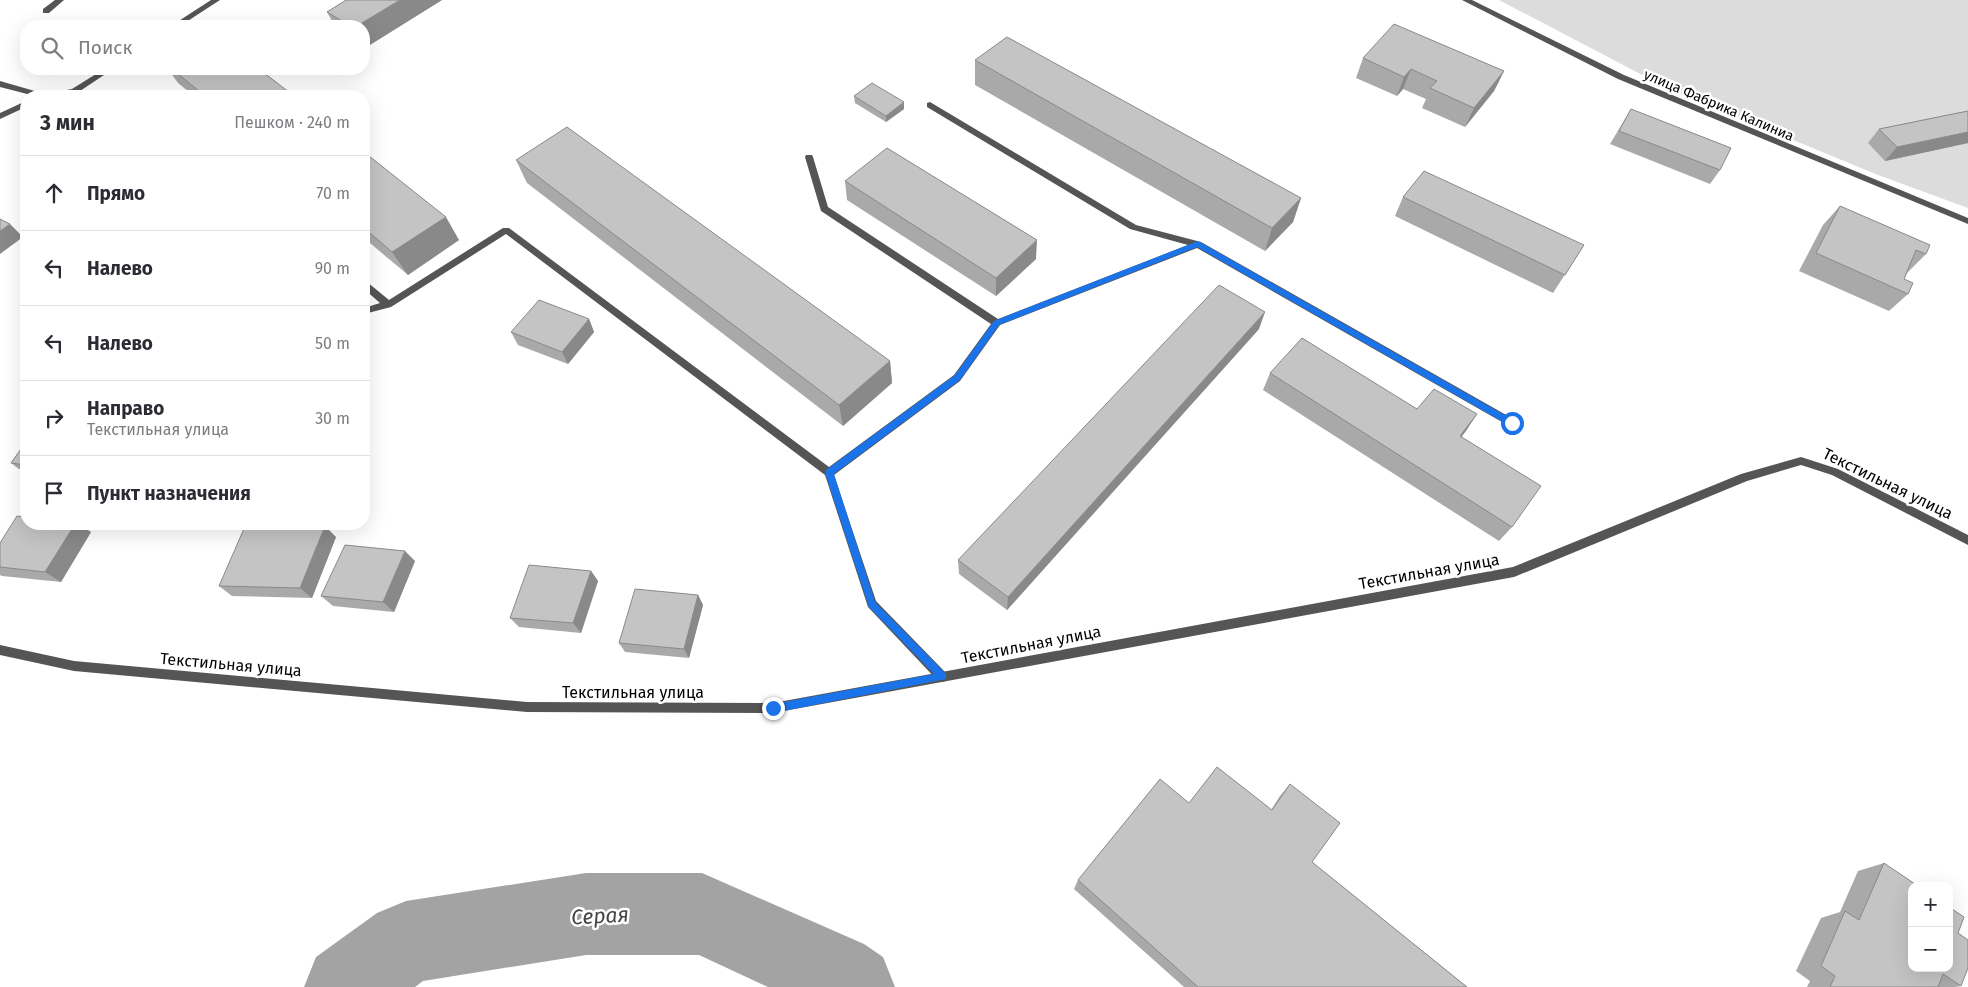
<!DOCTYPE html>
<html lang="ru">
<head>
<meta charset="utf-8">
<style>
  :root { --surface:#fff; --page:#f2f2f3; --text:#2b2b33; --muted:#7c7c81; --line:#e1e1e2 }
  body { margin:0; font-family:"Fira Sans",sans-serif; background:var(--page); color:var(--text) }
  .controls { position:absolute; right:15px; bottom:15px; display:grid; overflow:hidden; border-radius:10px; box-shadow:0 5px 20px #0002 }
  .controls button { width:45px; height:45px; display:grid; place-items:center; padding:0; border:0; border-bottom:1px solid var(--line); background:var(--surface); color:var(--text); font:25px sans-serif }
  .stop { position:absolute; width:15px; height:15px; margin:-11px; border:4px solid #1a73e8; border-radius:50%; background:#fff }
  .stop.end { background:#1a73e8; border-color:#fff; box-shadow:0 1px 5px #0008 }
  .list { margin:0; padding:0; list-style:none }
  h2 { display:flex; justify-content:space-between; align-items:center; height:65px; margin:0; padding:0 20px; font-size:21px }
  h2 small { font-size:16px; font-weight:400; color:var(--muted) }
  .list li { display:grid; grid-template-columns:32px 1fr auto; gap:15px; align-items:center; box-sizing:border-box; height:75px; padding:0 20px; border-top:1px solid var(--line) }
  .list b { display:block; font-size:19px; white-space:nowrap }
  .list p { margin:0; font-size:16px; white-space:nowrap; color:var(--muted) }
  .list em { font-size:16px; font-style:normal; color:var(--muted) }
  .icon { flex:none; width:28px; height:28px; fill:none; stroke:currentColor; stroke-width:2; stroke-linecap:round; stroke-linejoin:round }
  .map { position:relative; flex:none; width:1968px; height:987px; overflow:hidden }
  .search { position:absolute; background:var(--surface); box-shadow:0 5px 20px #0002; left:20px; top:20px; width:350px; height:55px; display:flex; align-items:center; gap:12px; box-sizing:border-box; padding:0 18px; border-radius:20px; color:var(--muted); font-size:19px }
  .panel { position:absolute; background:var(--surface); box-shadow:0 5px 20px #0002; left:20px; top:90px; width:350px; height:440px; border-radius:20px }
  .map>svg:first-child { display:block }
  .green { fill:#dcdcdc }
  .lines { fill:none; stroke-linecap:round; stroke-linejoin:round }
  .river { fill:#a3a3a3; fill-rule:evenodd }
  .service { fill:#555; fill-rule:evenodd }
  .minor { fill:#555; fill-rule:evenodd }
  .wall { fill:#a9a9a9 }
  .shaded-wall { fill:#898989 }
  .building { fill:#c4c4c4; stroke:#898989 }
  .route { fill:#1a73e8 }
  .labels { text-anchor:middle; stroke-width:5; stroke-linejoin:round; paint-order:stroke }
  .far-street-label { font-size:14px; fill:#000; stroke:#fff }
  .street-label { font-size:16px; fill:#000; stroke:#fff }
  .near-water-label { font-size:21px; font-style:italic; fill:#444; stroke:#fff }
</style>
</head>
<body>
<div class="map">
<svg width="1968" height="987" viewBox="0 0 1968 987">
  <rect width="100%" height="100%" fill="#fff"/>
  <path class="green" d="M1499,0H1968V208L1878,175L1669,89Z"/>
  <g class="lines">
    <path class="river" d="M586,873H702L864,944L883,957L895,987H768L699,955H586L423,981L415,987H304L316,957L377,913L406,901Z"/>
    <g class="service">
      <path d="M55,0H64L49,13H43V9Z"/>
      <path d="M211,0H220L180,26H171Z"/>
      <path d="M104,69H113L77,93L59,96H35L0,87V81L45,94L72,89Z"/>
      <path d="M26,101V107L0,119V113Z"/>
      <path d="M930,102L1136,225L1201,242L1515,420L1517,423L1515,426H1509L1197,248L1000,325L960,381L834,475L876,601L946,673L948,677L946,681L942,682L938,681L868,607L825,475L506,234L391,307L364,314V308L380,303L364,289V281L367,282L389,300L503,228H509L829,467L954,375L991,324L821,211L805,157L806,155H812L813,157L828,207L998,319L1188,245L1130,229L927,107V103Z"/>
    </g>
    <g class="minor">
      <path d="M1462,0H1472L1624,75L1968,218V224L1618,79Z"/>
      <path d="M1801,457L1838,469L1968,535V545L1832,475L1801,465L1747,481L1514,577L773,713L527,712L74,671L0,655V645L74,661L527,702L773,703L1513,567L1741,474Z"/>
    </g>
  </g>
  <g class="wall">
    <path d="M346,0H442L365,48H364V26H335L327,12Z"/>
    <path d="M1363,58L1504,71L1494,91L1465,127L1422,108L1426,99L1403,89L1397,96L1356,78Z"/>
    <path d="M975,60L1301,198L1293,222L1265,251L975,85Z"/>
    <path d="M168,69H259L294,96H194L178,83Z"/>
    <path d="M854,96L904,109L886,122L855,103Z"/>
    <path d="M1631,109L1720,170L1710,184L1610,144Z"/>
    <path d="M1968,111V143L1885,161L1868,143L1879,129Z"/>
    <path d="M364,152L459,240L408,275L364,238Z"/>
    <path d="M516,160L890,361L892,383L843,426L527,183Z"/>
    <path d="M845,181L1036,259L996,296L847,200Z"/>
    <path d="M1403,197L1584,245L1553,293L1395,216Z"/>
    <path d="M1840,206L1926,254L1907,273L1904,279L1908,294L1889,311L1799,271L1823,225Z"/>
    <path d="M589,319L594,332L568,364L518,345L511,332Z"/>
    <path d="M1259,329L1007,610L959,574L958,560Z"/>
    <path d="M1270,373L1417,409L1477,414L1462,436L1512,527L1499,541L1263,390Z"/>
    <path d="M26,442V470L19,469L11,463Z"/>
    <path d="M91,532L61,582L2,576L0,575V543Z"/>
    <path d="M336,537L312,598L232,596L219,586Z"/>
    <path d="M415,561L394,612L333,606L321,596Z"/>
    <path d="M591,571L598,581L581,633L519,627L510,618Z"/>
    <path d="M698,595L703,605L689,658L625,652L619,643Z"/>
    <path d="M1290,784L1312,862L1467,987H1184L1074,889L1078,880L1189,803L1271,810L1280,796Z"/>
    <path d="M1884,863L1958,933L1961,986L1955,987H1807L1810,981L1796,971L1821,918L1840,912L1858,871Z"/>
  </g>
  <g class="shaded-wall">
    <path d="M400,0H442L365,48L364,47V26H357Z"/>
    <path d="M1411,69L1403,89L1397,96L1404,77Z"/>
    <path d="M1504,71L1494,91L1465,127L1474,108Z"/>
    <path d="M904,102V109L886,122V116Z"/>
    <path d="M1968,132V143L1885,161L1897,147Z"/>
    <path d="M1301,198L1293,222L1265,251L1272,228Z"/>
    <path d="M446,217L459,240L408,275L392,252Z"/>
    <path d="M10,224L23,237L0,254V231Z"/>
    <path d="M1037,240L1036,259L996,296V278Z"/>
    <path d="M1265,312L1259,329L1007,610L1008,597Z"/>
    <path d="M589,319L594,332L568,364L562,352Z"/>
    <path d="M890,361L892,383L843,426L839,405Z"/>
    <path d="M1477,414L1466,431L1449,452L1460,436Z"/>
    <path d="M75,524H79L91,532L61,582L45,572Z"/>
    <path d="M325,526L336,537L312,598L300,588Z"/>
    <path d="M405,551L415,561L394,612L383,602Z"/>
    <path d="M591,571L598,581L581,633L573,623Z"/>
    <path d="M698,595L703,605L689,658L684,649Z"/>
  </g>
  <g class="building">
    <path d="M346,0H400L357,26H350L327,12Z"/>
    <path d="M1394,24L1504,71L1474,108L1430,88L1437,81L1411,69L1404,77L1363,58Z"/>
    <path d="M1007,37L1301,198L1272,228L975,60Z"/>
    <path d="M172,69H259L294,96H205Z"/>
    <path d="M872,83L904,102L886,116L854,96Z"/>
    <path d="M1631,109L1731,148L1720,170L1619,131Z"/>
    <path d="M1968,111V132L1897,147L1879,129Z"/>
    <path d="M567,127L890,361L839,405L516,160Z"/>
    <path d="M887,148L1037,240L996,278L845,181Z"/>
    <path d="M364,152L446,217L392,252L364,228Z"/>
    <path d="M1424,171L1584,245L1565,275L1403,197Z"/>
    <path d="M1840,206L1930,245L1926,254L1916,250L1904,279L1913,283L1908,294L1816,253Z"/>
    <path d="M0,219L10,224L0,231Z"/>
    <path d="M1219,285L1265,312L1008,597L958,560Z"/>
    <path d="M539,300L589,319L562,352L511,332Z"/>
    <path d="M1302,338L1417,409L1434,389L1477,414L1460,436L1541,486L1512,527L1270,373Z"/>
    <path d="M26,442V465L11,463Z"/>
    <path d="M17,516L26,517V524H75L45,572L0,567V543Z"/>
    <path d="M246,524L325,526L300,588L219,586Z"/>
    <path d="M345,545L405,551L383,602L321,596Z"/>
    <path d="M529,565L591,571L573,623L510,618Z"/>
    <path d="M635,589L698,595L684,649L619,643Z"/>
    <path d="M1217,767L1272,810L1290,784L1340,823L1312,862L1467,987H1198L1078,880L1160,779L1189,803Z"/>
    <path d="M1884,863L1918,886H1912V968H1949V907L1964,917L1958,933L1968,940V968L1961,986L1943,974L1938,987H1830L1835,976L1821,966L1845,911L1859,920Z"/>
  </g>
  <path class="route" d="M1198,241L1515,421V426H1510L1197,247L999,325L960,380L834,474L875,602L946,674V679L773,713L769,711L768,708L773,704L934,674L869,607L825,473L826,470L955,375L994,321Z"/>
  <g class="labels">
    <g class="far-street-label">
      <text transform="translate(1719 105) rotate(23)" y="5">улица Фабрика Калиниа</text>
    </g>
    <g class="street-label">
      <text transform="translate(1888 483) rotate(26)" y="6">Текстильная улица</text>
      <text transform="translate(1429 571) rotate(-10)" y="6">Текстильная улица</text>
      <text transform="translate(1031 644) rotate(-11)" y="6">Текстильная улица</text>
      <text transform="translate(231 664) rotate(5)" y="6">Текстильная улица</text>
      <text x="633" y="698">Текстильная улица</text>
    </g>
    <g class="near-water-label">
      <text transform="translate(600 916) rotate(-3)" y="7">Серая</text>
    </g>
  </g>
</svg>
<div class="controls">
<button>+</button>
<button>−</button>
</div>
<div class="stop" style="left:1512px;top:423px"></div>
<div class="stop end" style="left:773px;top:708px"></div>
<div class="search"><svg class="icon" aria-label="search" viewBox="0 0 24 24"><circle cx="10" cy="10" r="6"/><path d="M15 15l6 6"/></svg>Поиск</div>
<section class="panel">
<h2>3 мин<small>Пешком · 240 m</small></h2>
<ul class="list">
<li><svg class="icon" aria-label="ahead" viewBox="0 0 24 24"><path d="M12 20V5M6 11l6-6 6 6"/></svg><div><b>Прямо</b></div><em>70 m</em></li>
<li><svg class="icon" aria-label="left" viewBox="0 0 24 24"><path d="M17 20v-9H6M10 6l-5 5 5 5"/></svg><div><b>Налево</b></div><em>90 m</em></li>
<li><svg class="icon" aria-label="left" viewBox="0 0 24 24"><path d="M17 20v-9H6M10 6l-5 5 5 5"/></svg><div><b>Налево</b></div><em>50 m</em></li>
<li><svg class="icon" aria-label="right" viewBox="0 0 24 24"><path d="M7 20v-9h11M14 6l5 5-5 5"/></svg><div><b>Направо</b><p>Текстильная улица</p></div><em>30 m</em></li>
<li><svg class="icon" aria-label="arrive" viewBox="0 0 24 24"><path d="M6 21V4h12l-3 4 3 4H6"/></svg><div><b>Пункт назначения</b></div></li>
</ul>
</section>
</div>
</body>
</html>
